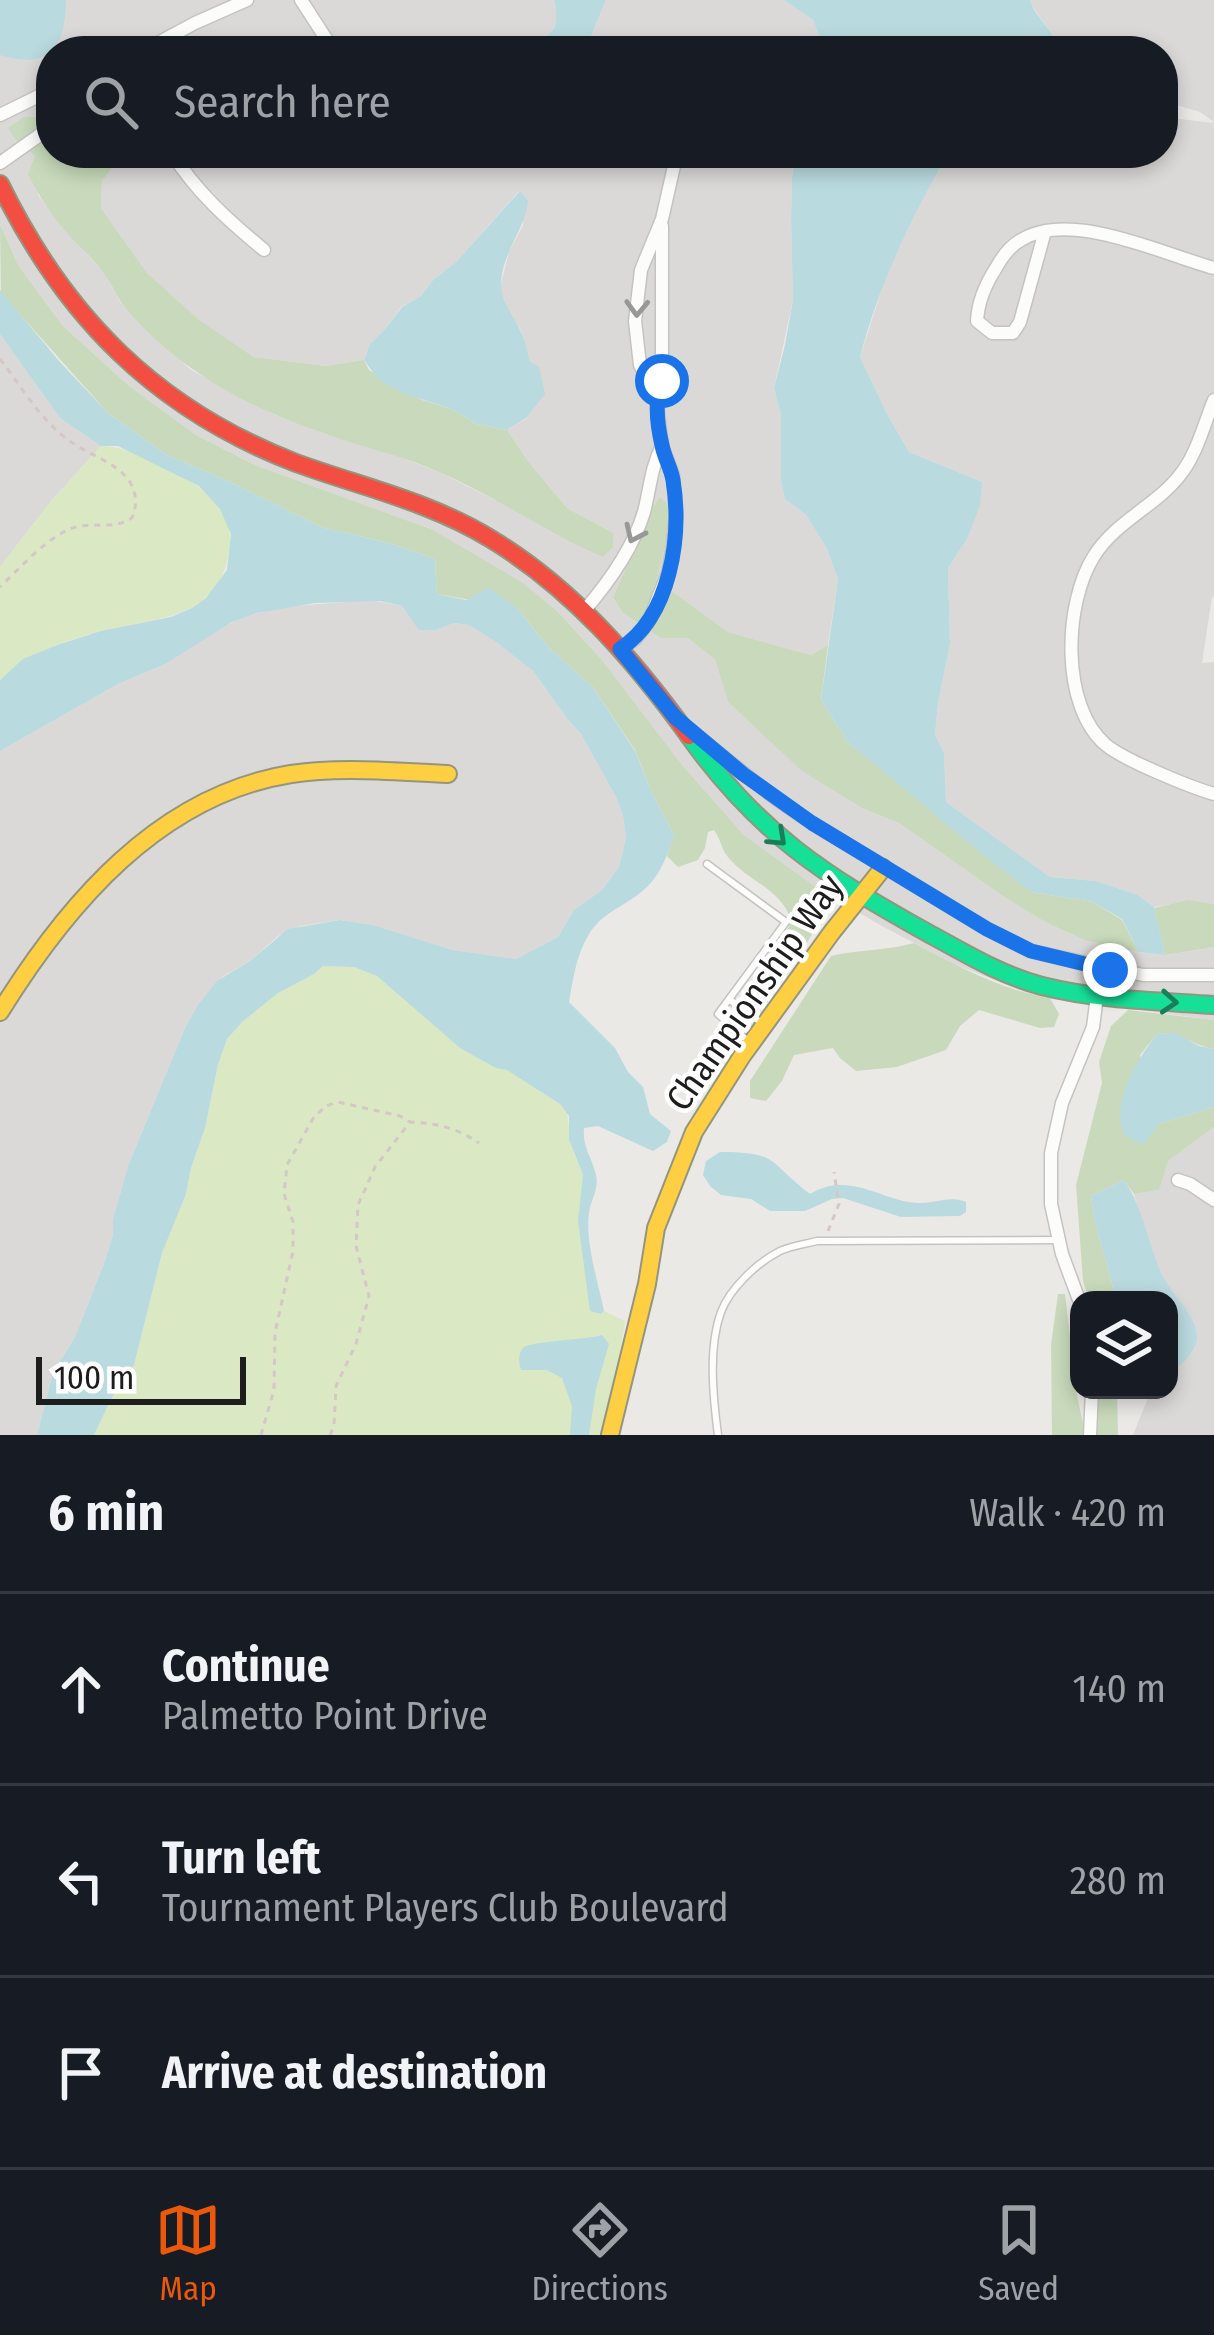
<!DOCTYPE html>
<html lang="en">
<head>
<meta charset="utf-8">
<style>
  :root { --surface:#171b24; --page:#20242c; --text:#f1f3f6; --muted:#9ea1a6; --line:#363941; --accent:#ea580c }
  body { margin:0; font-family:"Fira Sans Condensed",sans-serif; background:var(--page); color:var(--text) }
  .controls { position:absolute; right:36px; bottom:36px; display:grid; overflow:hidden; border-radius:24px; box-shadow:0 6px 18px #0003 }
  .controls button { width:108px; height:108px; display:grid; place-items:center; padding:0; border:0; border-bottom:3px solid var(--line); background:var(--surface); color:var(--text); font:60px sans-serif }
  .scale { position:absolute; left:36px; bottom:30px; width:210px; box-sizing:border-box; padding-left:12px; border:6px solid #1d1d1d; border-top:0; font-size:33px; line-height:42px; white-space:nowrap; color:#1d1d1d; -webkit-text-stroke:9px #fff; paint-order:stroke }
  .stop { position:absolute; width:36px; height:36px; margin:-27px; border:9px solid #1a73e8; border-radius:50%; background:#fff }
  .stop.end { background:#1a73e8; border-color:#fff; box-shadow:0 3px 12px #0008 }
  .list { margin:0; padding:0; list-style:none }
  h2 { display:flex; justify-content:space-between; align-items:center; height:156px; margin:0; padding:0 48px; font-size:51px }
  h2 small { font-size:39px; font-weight:400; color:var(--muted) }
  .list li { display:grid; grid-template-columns:78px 1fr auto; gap:36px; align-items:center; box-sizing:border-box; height:192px; padding:0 48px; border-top:3px solid var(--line) }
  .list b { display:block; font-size:45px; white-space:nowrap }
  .list p { margin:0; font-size:39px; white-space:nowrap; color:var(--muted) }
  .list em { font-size:39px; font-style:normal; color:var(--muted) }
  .icon { flex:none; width:66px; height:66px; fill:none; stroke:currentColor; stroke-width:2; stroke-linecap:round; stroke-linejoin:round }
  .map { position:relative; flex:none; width:1214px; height:1435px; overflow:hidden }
  .search { position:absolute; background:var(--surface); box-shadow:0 6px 18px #0003; left:36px; right:36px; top:36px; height:132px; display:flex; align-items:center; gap:30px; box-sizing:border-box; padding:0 42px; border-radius:48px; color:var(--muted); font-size:45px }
  .sheet { height:732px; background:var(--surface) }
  nav { display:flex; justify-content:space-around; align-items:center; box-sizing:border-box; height:168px; border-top:3px solid var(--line); background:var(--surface); font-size:33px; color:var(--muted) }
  nav a { display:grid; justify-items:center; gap:6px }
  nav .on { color:var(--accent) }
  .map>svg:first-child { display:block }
  .residential { fill:#dad9d7 }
  .grass { fill:#dae8c4 }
  .forest { fill:#c8dabb }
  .water { fill:#b9dadf }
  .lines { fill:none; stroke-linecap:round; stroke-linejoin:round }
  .lane-casing { stroke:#c4c3c2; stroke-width:9 }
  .street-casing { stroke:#c4c3c2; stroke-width:15 }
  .fast-casing { stroke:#94957e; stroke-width:20 }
  .slow-casing { stroke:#94957e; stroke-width:20 }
  .jam-casing { stroke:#94957e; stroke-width:20 }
  .path { stroke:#d5c7c5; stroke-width:3; stroke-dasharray:6 6; stroke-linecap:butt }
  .lane { stroke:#fcfcfb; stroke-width:6 }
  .street { stroke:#fcfcfb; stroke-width:12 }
  .fast { stroke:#16e098; stroke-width:16 }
  .slow { stroke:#ffcf43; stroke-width:16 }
  .jam { stroke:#f24e42; stroke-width:16 }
  .oneway { stroke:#989897 }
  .oneway2 { stroke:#1a7e5a }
  .route { stroke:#1a73e8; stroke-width:15 }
  .labels { text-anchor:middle; stroke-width:9; stroke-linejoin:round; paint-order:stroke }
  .street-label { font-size:36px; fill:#1d1d1d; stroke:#fff }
</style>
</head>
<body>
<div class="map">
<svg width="1214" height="1435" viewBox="0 0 1214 1435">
  <rect width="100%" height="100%" fill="#ebe9e6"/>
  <g class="residential">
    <path d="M0,0H554L558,18L550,35L524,51H51V116L24,117L16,140L35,156L38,195L65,230L105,274L120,302L191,370L275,415L325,434L380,449L441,473L493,499L613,533L567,508L528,461L507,430L527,418L530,362L521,330L508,311L500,288L509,252L523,225L519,191L456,262L433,280L421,296L401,307L386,328L370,344L364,360L326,366L254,357L198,320L147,273L101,208L102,181L124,153H796L792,178L791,219L793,300L774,388L781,415V480L785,499L806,515L826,547L838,579L828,645L811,655L728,632L657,580L668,535L631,561L613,599L622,612L661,637L688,638L715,660L728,702L761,731L864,809L899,823L1004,897L1047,923L1087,941L1139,952L1165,955L1214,947V1020L1035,996L954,964L880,925L816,887L744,835L683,766L602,660L559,613L431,529L255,465L196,435L128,385L62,325L18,265L0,224Z"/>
    <path d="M606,0H784L813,20L825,51H590V39Z"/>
    <path d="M1030,0H1214V122L1200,112L1163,101V51H1065L1034,9Z"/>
    <path d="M1163,117L1214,123V596L1212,597L1202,663L1214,662V904L1188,901L1154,907L1138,895L1096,881L1050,877L946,802L944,753L935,736L938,703L950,644L948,568L967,539L982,482L909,452L887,414L860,357L888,270L923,197L948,153H1163Z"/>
    <path d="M0,334L60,418L101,446L51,501L0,567Z"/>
    <path d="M370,600L402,606L406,612L436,630L454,623L469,625L496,642L533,671L566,717L581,734L616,797L623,816L626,838L619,867L602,890L574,910L558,937L516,959L453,950L373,925L340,920L300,926L278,936L250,961L222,977L197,1006L185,1028L128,1166L113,1219V1235L105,1261L75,1337L53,1373L37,1435H0V751L118,684L165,664L193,644L242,617L283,607Z"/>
    <path d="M1214,1127V1435H1133L1150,1393L1153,1390H1169V1376L1178,1368L1186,1310L1166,1282L1148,1243L1134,1194L1158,1190L1168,1161Z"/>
  </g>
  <g class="grass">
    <path d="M101,446C130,446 161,466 186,479C209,491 233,518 230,544C222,618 165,616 107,630C68,639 28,652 0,680V567L51,501Z"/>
    <path d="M323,966L354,967L377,976L460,1048L496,1067L507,1070L560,1104L567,1112L571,1147L583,1175L590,1310L601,1314L604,1311L625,1321L606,1435H94L116,1389L134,1365L162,1253L186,1194L191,1168L205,1128L218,1064L227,1039L242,1022L278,993L314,974Z"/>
  </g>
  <g class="forest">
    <path d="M51,116V153H124L102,181L101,208L147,273L199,320L254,357L326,366L364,360L369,370L422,400L452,409L476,424L507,430L528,461L567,508L613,533V547L603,557C547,533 497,497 441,473C402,455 360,447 320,432C245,406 175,368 124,306C116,296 112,285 105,275C95,260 80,248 68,234C52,216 39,196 28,174L35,156L16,140L8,128L24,117Z"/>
    <path d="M0,224L18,265L62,325L128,385L196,435L255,465L431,529L523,583L559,613L602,660L683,766L744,835L816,887L823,913L807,943L790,953L780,951L781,942L792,921C779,886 749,883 728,857C721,849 721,839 714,830L708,832L705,848L698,860L678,867L667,856L674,835L652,793L635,750L593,687L549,648L517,608L437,594L435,559L389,543L321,527L228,481L167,455L108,413L1,293Z"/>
    <path d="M660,497L669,506L668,535L657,580L728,632L811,655L828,645L821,700L848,742L1031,892L1093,902L1122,920L1139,952L1087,941L1047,923L1004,897L899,823L864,809L802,771L728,702L715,660L688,638H661L622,612L613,598L651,511Z"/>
    <path d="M1188,900L1214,904V947L1165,955L1154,908Z"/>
    <path d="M914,943C954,964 1005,992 1050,998L1059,1014L1054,1027L1040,1028L979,1010L960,1026L946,1050L897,1067L856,1071L840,1058L833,1048L794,1055L782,1081L766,1101L750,1098V1081L831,956C860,949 886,951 914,943Z"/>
    <path d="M1128,1010L1214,1020V1049C1188,1044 1185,1032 1157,1034L1140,1055L1159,1124L1214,1107V1127L1168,1161L1159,1190L1134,1194L1124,1180L1091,1196C1094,1232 1110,1265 1115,1300H1089L1083,1281L1076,1185L1102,1083L1099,1062L1111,1026Z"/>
    <path d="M1058,1294H1065L1077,1396L1083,1423L1097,1415L1099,1390H1117L1118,1435H1052L1051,1345Z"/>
  </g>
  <g class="water">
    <path d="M0,0H66C65,48 50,70 0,55Z"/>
    <path d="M554,0H606L590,39V51H524C549,36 562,32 554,0Z"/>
    <path d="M784,0H1030L1034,10L1065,51H825L813,20Z"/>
    <path d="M796,153H948C911,218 879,284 860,357L887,414L909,452L982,482L980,505L967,539L948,568L950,644L938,703L935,735L944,753L946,802L1050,877L1096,881L1138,895L1154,907L1165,955L1139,952L1122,919L1093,902L1031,892L987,858L848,742L821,700L838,579L826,547L806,515L785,499L781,480V415L774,388L785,345L793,300L791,219L792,178Z"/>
    <path d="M520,191L528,201C525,232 496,260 502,292C504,305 512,314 518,326C524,336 527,350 530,362L539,367L545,394L526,418L507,430L476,424L452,409L402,393L378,379L364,360L370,344L386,328L402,307L421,296L433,280L456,262Z"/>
    <path d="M0,290L59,361L108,413L167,455L228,481L321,527L389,543L435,559L437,594L466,600L488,588L517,608L549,648L593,687L635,751L652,793L674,835C667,857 659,879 640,893C621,908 600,914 588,936C576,956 573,980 569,1002L615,1048L628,1072L643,1087L650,1114L671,1131L667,1142L653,1151L598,1126L584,1128C582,1147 592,1157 596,1175C599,1190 591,1199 589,1213C585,1242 598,1282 604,1311L601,1314L590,1311L578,1221L583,1175L569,1140V1116L560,1104L507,1070L496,1068L460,1048L377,976L354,967L323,966L314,974L278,993L242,1022L227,1039L218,1064L205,1128L191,1168L186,1194L162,1253L134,1365L116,1389L94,1435H37L53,1373L75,1337L105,1261L113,1235V1219L128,1166L185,1028L197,1006L217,981L250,961L288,929L340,920L373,925L453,950L516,959L558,937L574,910L602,890L619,867L626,838L623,816L616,797L581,734L566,717L533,671L496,642L469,625L454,623L436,630H419L402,606L380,601L315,603L257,613L232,622L165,664L118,684L0,751V680L23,659L57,645L101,631L171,617L192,608L206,598L227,570L231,534L220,509L199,486L118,446H101L60,418L0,334Z"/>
    <path d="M1176,1033L1199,1046L1214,1049V1107L1159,1124L1143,1145L1124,1135C1123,1128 1120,1122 1120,1115C1121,1086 1140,1056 1157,1034Z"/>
    <path d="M720,1152C779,1152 768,1162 810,1194C819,1189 828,1185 839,1185C865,1184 890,1201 917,1203C935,1204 949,1195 966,1202V1212L960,1216L901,1217L843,1198L832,1199L805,1211H770L751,1199L721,1195L710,1186L703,1175L706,1161Z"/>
    <path d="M1124,1180C1144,1208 1148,1247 1164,1278C1174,1297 1196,1315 1197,1337C1197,1351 1179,1367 1169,1376V1300H1115C1110,1265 1094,1232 1091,1196Z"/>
    <path d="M602,1335L609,1344L596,1389L589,1435H570L572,1406L562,1378L547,1370H522L520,1367C519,1360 518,1354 523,1348C529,1341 586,1340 602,1335Z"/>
  </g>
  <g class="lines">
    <g class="lane-casing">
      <g id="lane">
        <path d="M707,864L786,922L718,1014L749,1042"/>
        <path d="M730,1000L763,1024"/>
        <path d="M718,1435C713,1397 708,1348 721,1312C730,1288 758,1262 780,1251C791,1246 805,1244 817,1241L1059,1240"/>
      </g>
    </g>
    <g class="street-casing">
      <g id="street">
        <path d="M301,0L334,51"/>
        <path d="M143,51L195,23L247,0"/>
        <path d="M0,115L51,90"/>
        <path d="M172,153C196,192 229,221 264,250"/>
        <path d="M0,163L51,127"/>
        <path d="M1045,231L1020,322L1013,333H992L977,321C978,301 985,285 996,268C1002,257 1010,246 1021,240C1071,209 1162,254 1214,268"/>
        <path d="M656,397L662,381V226"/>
        <path d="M1214,400C1204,424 1197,454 1180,475C1156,506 1116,521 1094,556C1064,603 1060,706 1106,745C1124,760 1190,787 1214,794"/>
        <path d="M584,611C609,582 633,549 644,512C650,489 651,467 662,446"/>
        <path d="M620,649L635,639L648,623L668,573L673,546L676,514L673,475L662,446L656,397L640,365L635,321L641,270L662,219L677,153"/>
        <path d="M690,730L775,798L812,823L987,929L1031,951L1143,975H1214"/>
        <path d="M1178,1180L1190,1184L1214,1200"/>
        <path d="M1079,1300L1062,1254L1051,1204V1153L1062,1103L1093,1027L1097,996L1110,970"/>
        <path d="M1090,1435L1092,1390"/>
      </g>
    </g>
    <g class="fast-casing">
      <path id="fast" d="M689,736C758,833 824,875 926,932C963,952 1000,975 1042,986C1098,1000 1157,1001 1214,1005"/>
    </g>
    <g class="slow-casing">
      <g id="slow">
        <path d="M0,1012C67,904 159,795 291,774C343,766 396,772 448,774"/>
        <path d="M610,1435L647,1284L656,1228L694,1132L742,1056L832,932L883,868"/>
      </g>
    </g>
    <g class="jam-casing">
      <path id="jam" d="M0,184C65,317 156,409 296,463C362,487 431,502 491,539C572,588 634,660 689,736"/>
    </g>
    <g class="path">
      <path d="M0,359C21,386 40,419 67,439C86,454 117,462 130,482C137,495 137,505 132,518C114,530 96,522 76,527C51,533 19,569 0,587"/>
      <path d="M828,1231L839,1204L834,1172"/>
      <path d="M261,1435L274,1390L275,1333L293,1251V1222L284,1194L287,1165L314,1117L326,1106L338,1102L400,1116L410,1122"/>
      <path d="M330,1435L334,1426L336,1386L356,1344L369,1296L356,1246L358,1205L375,1167L410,1122C436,1123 457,1128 479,1143"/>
    </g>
    <use href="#lane" class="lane"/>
    <use href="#street" class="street"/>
    <use href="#fast" class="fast"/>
    <use href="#slow" class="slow"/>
    <use href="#jam" class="jam"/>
  </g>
  <defs><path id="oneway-chevron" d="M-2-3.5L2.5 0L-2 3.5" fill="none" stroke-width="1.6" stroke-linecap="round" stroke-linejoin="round" transform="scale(3)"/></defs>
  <g class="oneway">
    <use href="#oneway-chevron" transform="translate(637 308) rotate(92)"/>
    <use href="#oneway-chevron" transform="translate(634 534) rotate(115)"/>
  </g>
  <g class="oneway2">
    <use href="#oneway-chevron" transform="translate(778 838) rotate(43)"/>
    <use href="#oneway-chevron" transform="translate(1169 1002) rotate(4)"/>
  </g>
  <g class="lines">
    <path class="route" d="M662,381C654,401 657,424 662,445C664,457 671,468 673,480C682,536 671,616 620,649L675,717L743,774L812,823L987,929L1031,951L1110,970"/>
  </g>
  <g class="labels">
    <g class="street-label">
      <text transform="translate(754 992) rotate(-55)" y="13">Championship Way</text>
    </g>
  </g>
</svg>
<div class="controls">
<button><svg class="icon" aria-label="layers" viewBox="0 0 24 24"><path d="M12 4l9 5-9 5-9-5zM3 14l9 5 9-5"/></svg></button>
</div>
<div class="scale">100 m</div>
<div class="stop" style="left:662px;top:381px"></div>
<div class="stop end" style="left:1110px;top:970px"></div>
<div class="search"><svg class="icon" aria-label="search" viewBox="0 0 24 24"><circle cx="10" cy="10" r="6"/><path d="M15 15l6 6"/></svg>Search here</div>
</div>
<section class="sheet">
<h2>6 min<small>Walk · 420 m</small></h2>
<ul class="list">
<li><svg class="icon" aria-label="ahead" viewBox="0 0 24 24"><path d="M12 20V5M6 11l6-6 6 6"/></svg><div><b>Continue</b><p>Palmetto Point Drive</p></div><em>140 m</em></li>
<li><svg class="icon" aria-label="left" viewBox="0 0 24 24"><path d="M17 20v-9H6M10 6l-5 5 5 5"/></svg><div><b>Turn left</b><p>Tournament Players Club Boulevard</p></div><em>280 m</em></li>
<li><svg class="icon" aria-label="arrive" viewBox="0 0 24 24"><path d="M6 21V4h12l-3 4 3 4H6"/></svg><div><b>Arrive at destination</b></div></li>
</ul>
</section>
<nav>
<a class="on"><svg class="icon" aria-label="map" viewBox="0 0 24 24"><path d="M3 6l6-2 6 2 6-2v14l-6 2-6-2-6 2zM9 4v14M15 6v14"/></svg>Map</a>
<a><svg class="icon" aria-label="directions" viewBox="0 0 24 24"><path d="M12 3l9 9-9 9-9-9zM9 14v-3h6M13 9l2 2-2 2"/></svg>Directions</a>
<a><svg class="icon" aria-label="saved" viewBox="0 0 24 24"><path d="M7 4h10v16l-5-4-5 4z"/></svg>Saved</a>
</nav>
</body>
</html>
